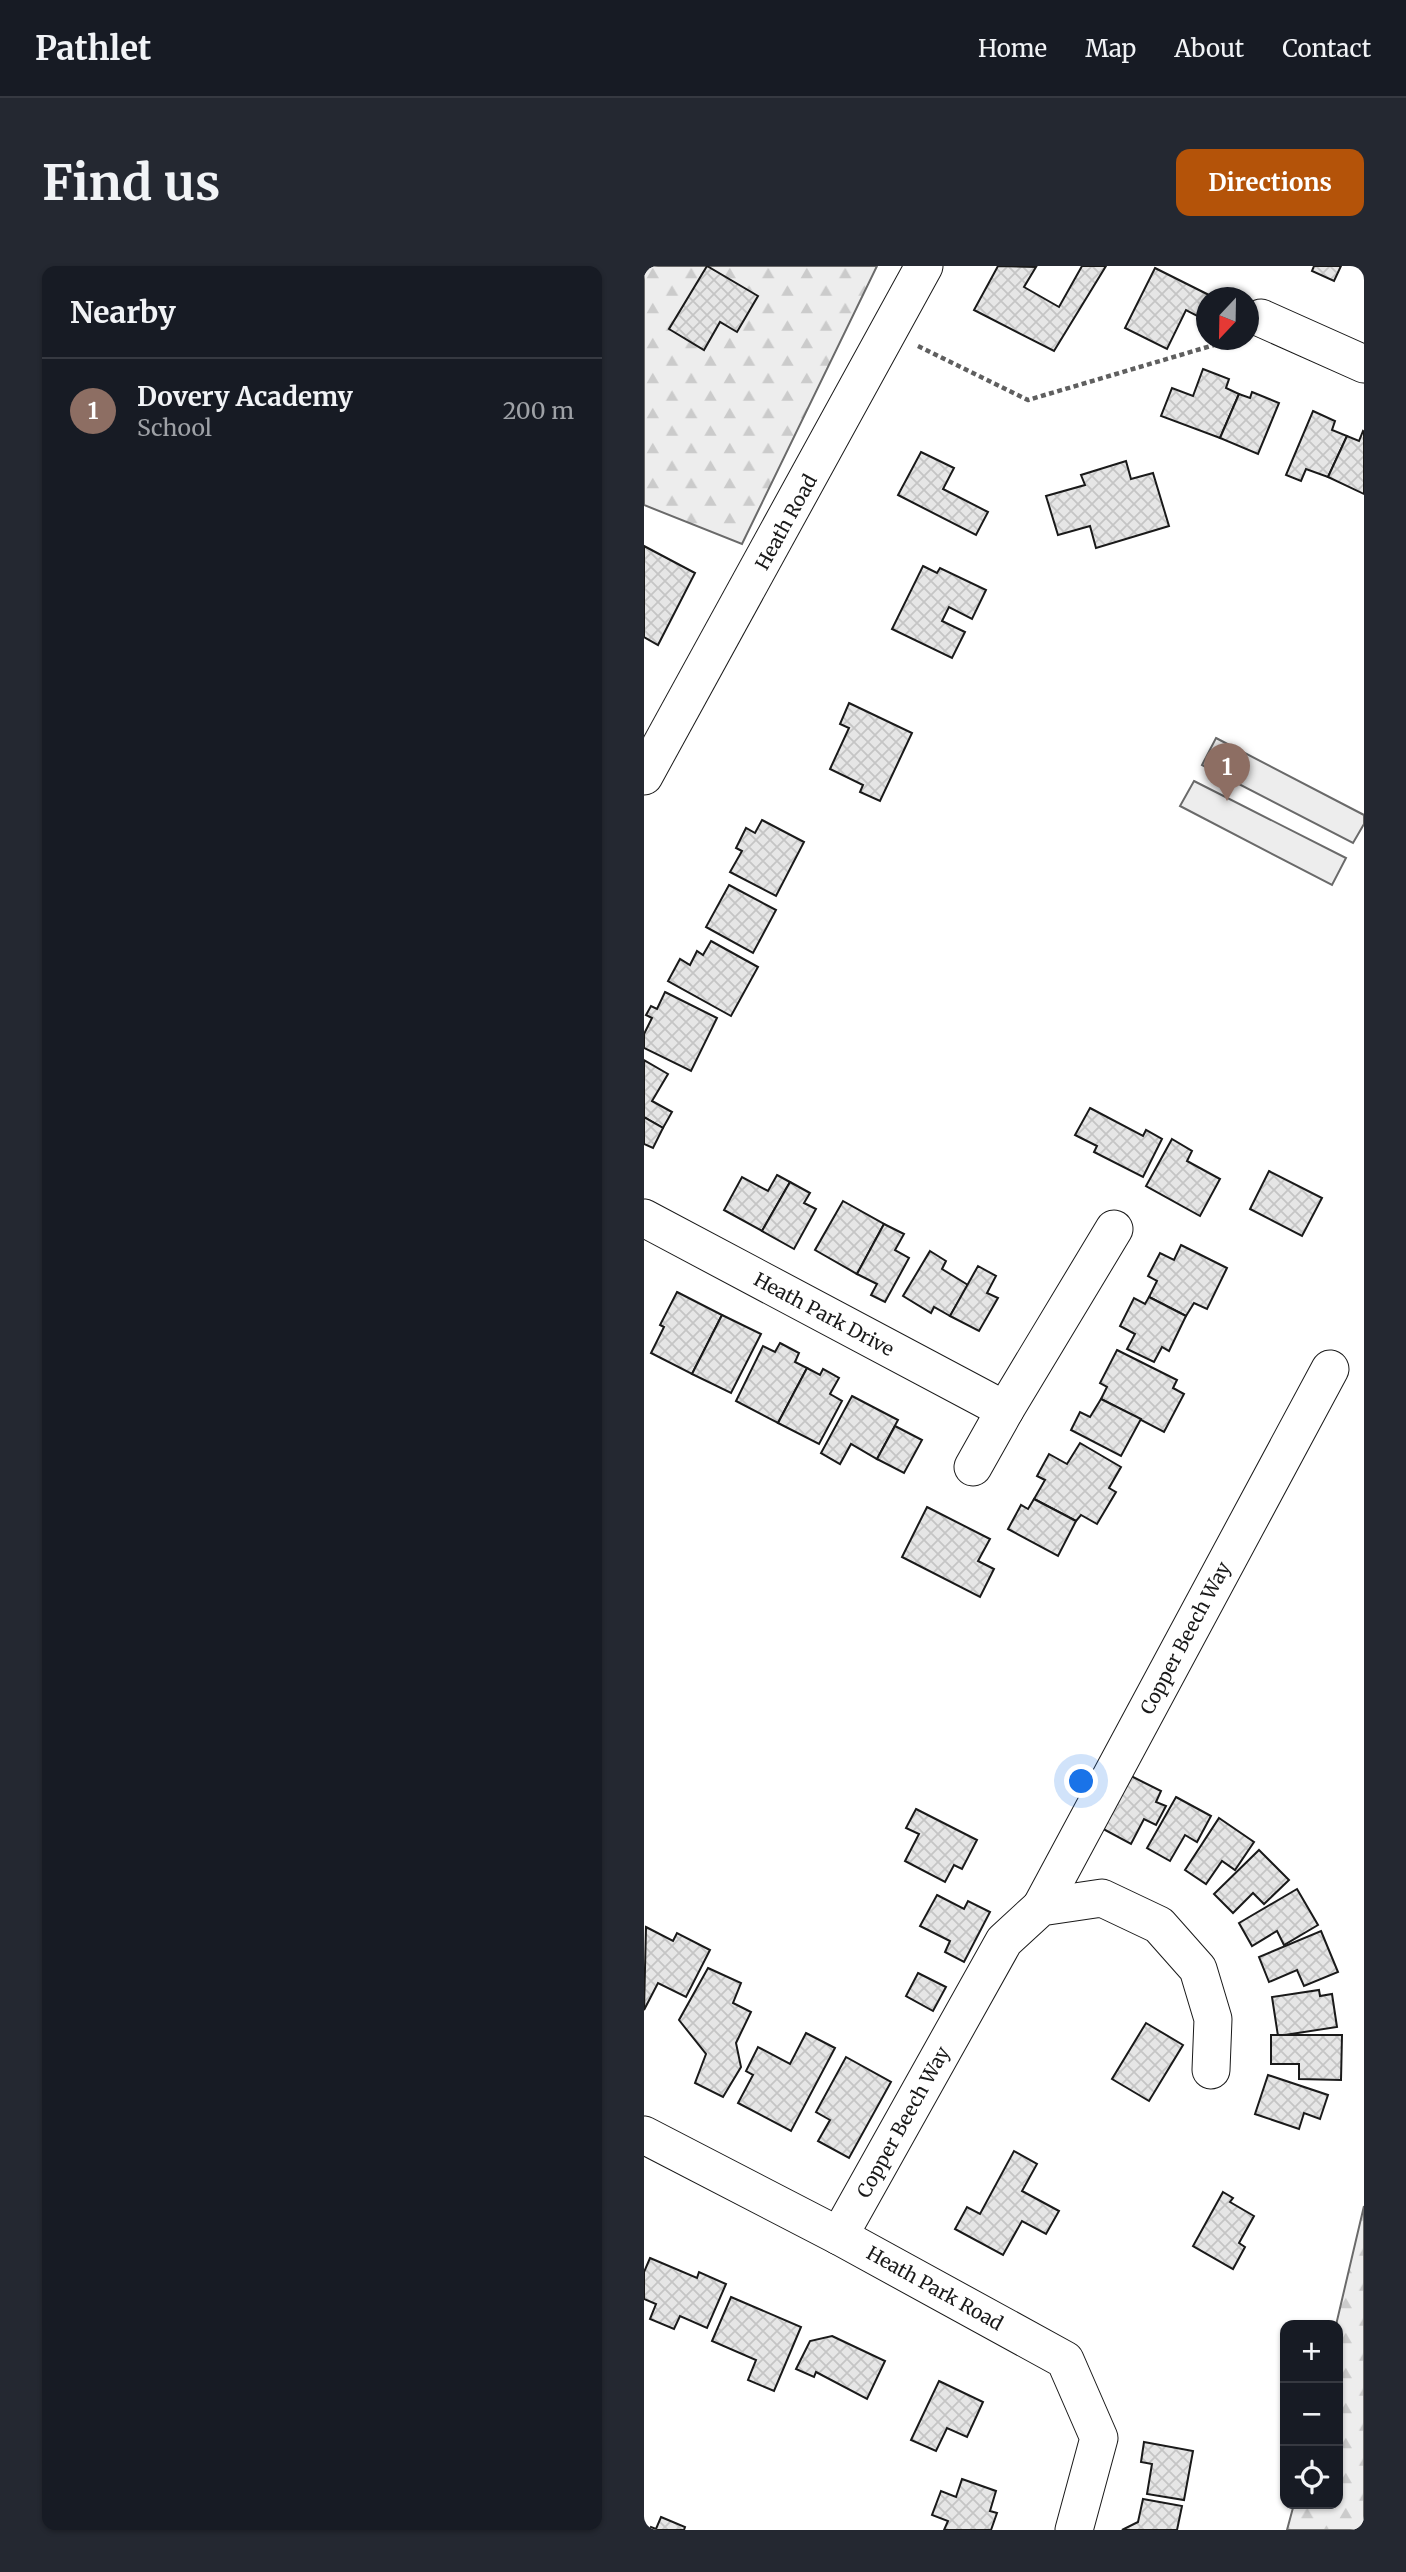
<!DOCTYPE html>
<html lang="en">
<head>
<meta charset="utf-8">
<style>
  :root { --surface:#171b24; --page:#242831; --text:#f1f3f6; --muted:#9ea1a6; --line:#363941; --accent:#b45309 }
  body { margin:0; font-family:Merriweather,serif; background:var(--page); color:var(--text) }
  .controls { position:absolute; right:21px; bottom:21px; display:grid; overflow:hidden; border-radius:14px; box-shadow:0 2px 5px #0004 }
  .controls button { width:63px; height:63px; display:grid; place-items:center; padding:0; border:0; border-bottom:2px solid var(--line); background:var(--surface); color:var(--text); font:35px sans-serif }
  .compass { position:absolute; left:552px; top:21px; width:63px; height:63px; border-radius:50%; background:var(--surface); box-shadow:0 2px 5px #0004; rotate:202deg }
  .you { position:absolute; left:438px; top:1516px; width:24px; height:24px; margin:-18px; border:5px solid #fff; border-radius:50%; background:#1a73e8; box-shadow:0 0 0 10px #1a73e833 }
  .badge { display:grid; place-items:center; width:46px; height:46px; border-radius:50%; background:var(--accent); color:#fff; font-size:23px; font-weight:700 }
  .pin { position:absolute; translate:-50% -58px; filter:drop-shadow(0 2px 4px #0008) }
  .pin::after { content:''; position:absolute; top:37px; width:24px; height:21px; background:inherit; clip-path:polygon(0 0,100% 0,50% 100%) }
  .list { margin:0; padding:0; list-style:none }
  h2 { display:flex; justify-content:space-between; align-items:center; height:91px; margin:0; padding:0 28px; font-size:30px }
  h2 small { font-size:23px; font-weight:400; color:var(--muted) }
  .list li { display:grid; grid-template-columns:46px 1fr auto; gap:21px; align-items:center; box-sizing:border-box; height:105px; padding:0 28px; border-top:2px solid var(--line) }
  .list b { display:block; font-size:26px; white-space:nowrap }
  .list p { margin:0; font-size:23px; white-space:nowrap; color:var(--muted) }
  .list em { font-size:23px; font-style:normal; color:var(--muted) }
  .icon { flex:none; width:38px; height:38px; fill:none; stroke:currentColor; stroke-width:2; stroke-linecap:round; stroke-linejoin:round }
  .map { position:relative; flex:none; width:720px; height:2264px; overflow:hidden; border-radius:14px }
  header { display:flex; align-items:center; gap:42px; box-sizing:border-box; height:98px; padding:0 35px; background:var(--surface); border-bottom:2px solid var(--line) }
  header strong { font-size:33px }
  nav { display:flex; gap:38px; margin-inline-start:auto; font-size:24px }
  .intro { display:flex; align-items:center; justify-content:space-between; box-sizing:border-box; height:168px; padding:0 42px }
  h1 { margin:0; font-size:49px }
  .button { padding:18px 32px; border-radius:14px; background:var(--accent); color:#fff; font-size:24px; font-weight:700 }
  main { display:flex; gap:42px; padding:0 42px }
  aside { flex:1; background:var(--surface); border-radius:14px; box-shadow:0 2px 5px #0004 }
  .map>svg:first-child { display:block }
  .forest { fill:url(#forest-firs); stroke:#6a6a6a; stroke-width:2 }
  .built { fill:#ededed; stroke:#6a6a6a; stroke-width:2 }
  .building { fill:url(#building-cross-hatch); stroke:#1a1a1a; stroke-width:2 }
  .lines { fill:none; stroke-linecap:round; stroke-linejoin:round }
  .minor-casing { stroke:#1a1a1a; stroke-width:39 }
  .path { stroke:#5f5f5f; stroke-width:4.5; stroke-dasharray:5 3.5; stroke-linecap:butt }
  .minor { stroke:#fff; stroke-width:37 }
  .labels { text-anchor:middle; stroke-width:5; stroke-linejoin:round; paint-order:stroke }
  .street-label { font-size:19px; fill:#1a1a1a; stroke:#fff }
</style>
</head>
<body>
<header>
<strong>Pathlet</strong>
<nav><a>Home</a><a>Map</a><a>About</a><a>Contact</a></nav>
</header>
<div class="intro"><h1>Find us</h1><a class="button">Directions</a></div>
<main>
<aside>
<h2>Nearby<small></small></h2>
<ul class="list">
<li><span class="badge" style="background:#8d6e63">1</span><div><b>Dovery Academy</b><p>School</p></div><em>200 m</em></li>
</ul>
</aside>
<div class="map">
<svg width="720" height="2264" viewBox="0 0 720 2264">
  <defs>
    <pattern id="forest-firs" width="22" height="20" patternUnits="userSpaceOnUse" patternTransform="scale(1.75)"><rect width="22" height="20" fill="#ededed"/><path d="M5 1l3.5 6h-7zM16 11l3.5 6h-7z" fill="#cbcbcb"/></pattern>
    <pattern id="building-cross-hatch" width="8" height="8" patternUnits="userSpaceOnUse" patternTransform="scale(1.75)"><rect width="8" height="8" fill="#e6e6e6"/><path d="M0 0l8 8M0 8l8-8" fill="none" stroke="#c5c5c5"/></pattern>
  </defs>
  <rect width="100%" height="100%" fill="#fff"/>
  <g class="forest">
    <path d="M0,0H233L98,278L0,239Z"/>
    <path d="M720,1940V2264H643L650,2238H694L692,2059Z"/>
  </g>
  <g class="built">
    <path d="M572,472L720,549V558L709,577L558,499Z"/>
    <path d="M550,515L702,592L688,619L536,540Z"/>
  </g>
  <g class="building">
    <path d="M63,0L114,30L93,66L76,56L60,84L25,63Z"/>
    <path d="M354,0L392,1L380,21L415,41L438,0H462L410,85L330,44Z"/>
    <path d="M670,0H697L690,15L668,5Z"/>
    <path d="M511,2L571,32H562L561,54L542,44L523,83L481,62Z"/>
    <path d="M559,103L585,113L582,122L595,128L576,172L517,150L528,122L549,130Z"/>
    <path d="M608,126L635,137L614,188L576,172L595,128L606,132Z"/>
    <path d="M669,145L691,155L688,164L703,170L684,211L662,203L657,215L642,209Z"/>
    <path d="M719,165L720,166V228L684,211L703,170L715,175Z"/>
    <path d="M277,186L310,202L299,223L344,246L332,269L254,229Z"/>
    <path d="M482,195L487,213L509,207L525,260L452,282L446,260L414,269L402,230L441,219L437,209Z"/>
    <path d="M0,280L51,307L14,379L0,371Z"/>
    <path d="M279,300L293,307L296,302L342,324L328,353L305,341L298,355L321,366L308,392L248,363Z"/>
    <path d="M205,437L268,467L236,535L216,526L219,519L186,503L205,462L196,458Z"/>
    <path d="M118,554L160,576L132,630L86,606L98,585L92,582L102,562L111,567Z"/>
    <path d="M85,619L132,644L109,687L62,661Z"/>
    <path d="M67,675L114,701L87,750L24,715L36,693L46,699L53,685L59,689Z"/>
    <path d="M21,726L73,752L47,805L0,782V768L8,752L2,749L7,740L13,743Z"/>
    <path d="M0,794L24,808L8,835L28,846L19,862L0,851Z"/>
    <path d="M446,842L499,870L502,864L518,873L499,911L450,886L453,880L431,869Z"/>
    <path d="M0,851L19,862L9,882L0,878Z"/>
    <path d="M528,873L548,885L543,895L576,913L556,950L502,920Z"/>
    <path d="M625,905L678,932L658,970L606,943Z"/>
    <path d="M133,909L146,916L118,965L80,944L98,911L124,925Z"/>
    <path d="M146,916L166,927L160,937L172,943L150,983L118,965Z"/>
    <path d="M199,935L240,958L213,1008L171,984Z"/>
    <path d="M240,958L260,968L251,984L265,992L241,1036L227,1029L233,1018L213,1008Z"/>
    <path d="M537,979L583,1002L563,1043L550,1037L542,1050L505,1031L513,1015L504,1010L516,987L530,994Z"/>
    <path d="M286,985L302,995L298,1003L324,1019L306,1050L290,1041L287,1047L259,1030Z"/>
    <path d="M334,1000L352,1010L343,1027L354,1032L335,1065L306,1050Z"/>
    <path d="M33,1026L78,1049L48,1108L7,1087L20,1061L16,1059Z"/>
    <path d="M505,1031L542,1050L525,1085L518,1081L510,1096L483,1083L491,1068L476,1060L490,1032L501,1038Z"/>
    <path d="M78,1049L117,1068L87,1127L48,1108Z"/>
    <path d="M136,1077L155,1087L151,1096L163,1102L134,1157L92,1135L119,1080L131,1086Z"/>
    <path d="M473,1084L533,1114L529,1122L540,1128L520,1166L457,1133L463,1121L456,1117Z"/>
    <path d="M163,1102L176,1109L179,1103L195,1112L186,1128L198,1135L175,1178L134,1157Z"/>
    <path d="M208,1130L254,1154L233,1193L207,1178L196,1198L177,1187Z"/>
    <path d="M457,1133L497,1153L477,1190L427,1164L436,1146L446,1151Z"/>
    <path d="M251,1160L278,1174L260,1207L233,1193Z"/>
    <path d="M436,1177L477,1201L465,1222L472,1226L453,1258L437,1249L432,1255L390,1233L401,1214L393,1210L405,1188L423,1198Z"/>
    <path d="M390,1233L432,1255L414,1290L364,1263L377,1239L384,1243Z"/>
    <path d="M283,1241L346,1273L334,1295L350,1303L336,1331L258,1291Z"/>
    <path d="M477,1505L517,1525L512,1536L522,1540L512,1559L500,1553L487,1578L450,1558Z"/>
    <path d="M532,1531L567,1550L553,1576L541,1569L526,1595L503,1582Z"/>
    <path d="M272,1543L333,1574L318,1603L310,1599L301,1616L261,1595L275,1568L262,1562Z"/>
    <path d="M575,1552L610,1576L591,1604L578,1595L562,1618L541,1604Z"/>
    <path d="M615,1584L645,1614L620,1638L609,1627L589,1647L570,1628Z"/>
    <path d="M653,1623L674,1659L640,1679L633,1665L608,1680L595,1657Z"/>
    <path d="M293,1629L320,1643L324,1635L346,1646L320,1696L301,1686L306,1675L276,1660Z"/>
    <path d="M2,1661L29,1675L33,1667L66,1684L42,1731L14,1717L0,1744Z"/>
    <path d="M677,1665L694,1706L660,1720L653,1704L625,1716L615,1691Z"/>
    <path d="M64,1702L97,1717L89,1737L107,1746L92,1777L97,1801L79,1831L51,1817L62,1788L35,1754Z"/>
    <path d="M274,1707L302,1721L289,1745L262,1730Z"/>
    <path d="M675,1724L676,1730L688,1728L693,1761L634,1770L628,1731Z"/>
    <path d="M502,1757L539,1779L505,1835L468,1813Z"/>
    <path d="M162,1767L191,1782L147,1865L94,1837L109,1809L102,1805L114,1781L146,1798Z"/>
    <path d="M627,1769H698L697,1814L655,1813V1798H627Z"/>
    <path d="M202,1791L247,1816L205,1892L174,1875L186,1854L172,1846Z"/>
    <path d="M624,1809L684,1829L676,1853L660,1847L655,1863L611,1848Z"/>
    <path d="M370,1885L393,1898L378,1925L415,1945L402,1968L378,1955L359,1989L311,1963L323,1941L336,1948Z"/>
    <path d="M579,1926L589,1932L586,1936L610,1950L595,1977L601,1981L589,2003L549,1980Z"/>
    <path d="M6,1992L53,2012L55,2006L82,2018L63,2062L36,2050L30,2063L6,2053L12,2038L0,2033V2006Z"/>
    <path d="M87,2031L157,2061L130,2125L104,2114L112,2094L68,2075Z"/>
    <path d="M188,2070L241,2095L223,2133L172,2106L170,2111L152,2103L166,2075Z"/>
    <path d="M295,2115L339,2136L323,2171L303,2162L292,2185L267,2174Z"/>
    <path d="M500,2176L549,2185L540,2234L503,2228L508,2198L497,2196Z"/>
    <path d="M318,2213L352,2225L346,2245L353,2247L347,2264H300L304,2255L288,2249L297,2225L312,2231Z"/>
    <path d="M499,2233L538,2240L533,2264H478L494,2256Z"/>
    <path d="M17,2251L41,2261L40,2264H6L7,2261L12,2263Z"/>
  </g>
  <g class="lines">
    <g class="minor-casing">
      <g id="minor">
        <path d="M617,52L720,98"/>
        <path d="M0,510L280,0"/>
        <path d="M0,952L361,1144L470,963"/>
        <path d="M329,1201L361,1144"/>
        <path d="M397,1641L686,1103"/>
        <path d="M0,1869L195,1970L421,2094L455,2172L430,2264"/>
        <path d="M195,1970L360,1675L397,1641L458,1632L515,1659L554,1703L569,1753L567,1804"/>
      </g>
    </g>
    <path class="path" d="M274,80L384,134L587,74"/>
    <use href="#minor" class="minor"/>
  </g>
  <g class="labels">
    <g class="street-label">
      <text transform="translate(142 256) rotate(-61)" y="7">Heath Road</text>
      <text transform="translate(180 1048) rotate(28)" y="7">Heath Park Drive</text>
      <text transform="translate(541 1372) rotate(-62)" y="7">Copper Beech Way</text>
      <text transform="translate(259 1856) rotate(-61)" y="7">Copper Beech Way</text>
      <text transform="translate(291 2022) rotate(29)" y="7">Heath Park Road</text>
    </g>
  </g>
</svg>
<div class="controls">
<button>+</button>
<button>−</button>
<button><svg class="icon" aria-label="locate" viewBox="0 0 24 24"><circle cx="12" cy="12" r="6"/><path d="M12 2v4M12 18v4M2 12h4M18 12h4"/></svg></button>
</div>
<svg class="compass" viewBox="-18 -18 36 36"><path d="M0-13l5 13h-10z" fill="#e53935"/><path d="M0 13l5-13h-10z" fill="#9ea1a6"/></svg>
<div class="you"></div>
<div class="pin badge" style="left:583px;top:535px;background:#8d6e63">1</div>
</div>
</main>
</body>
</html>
